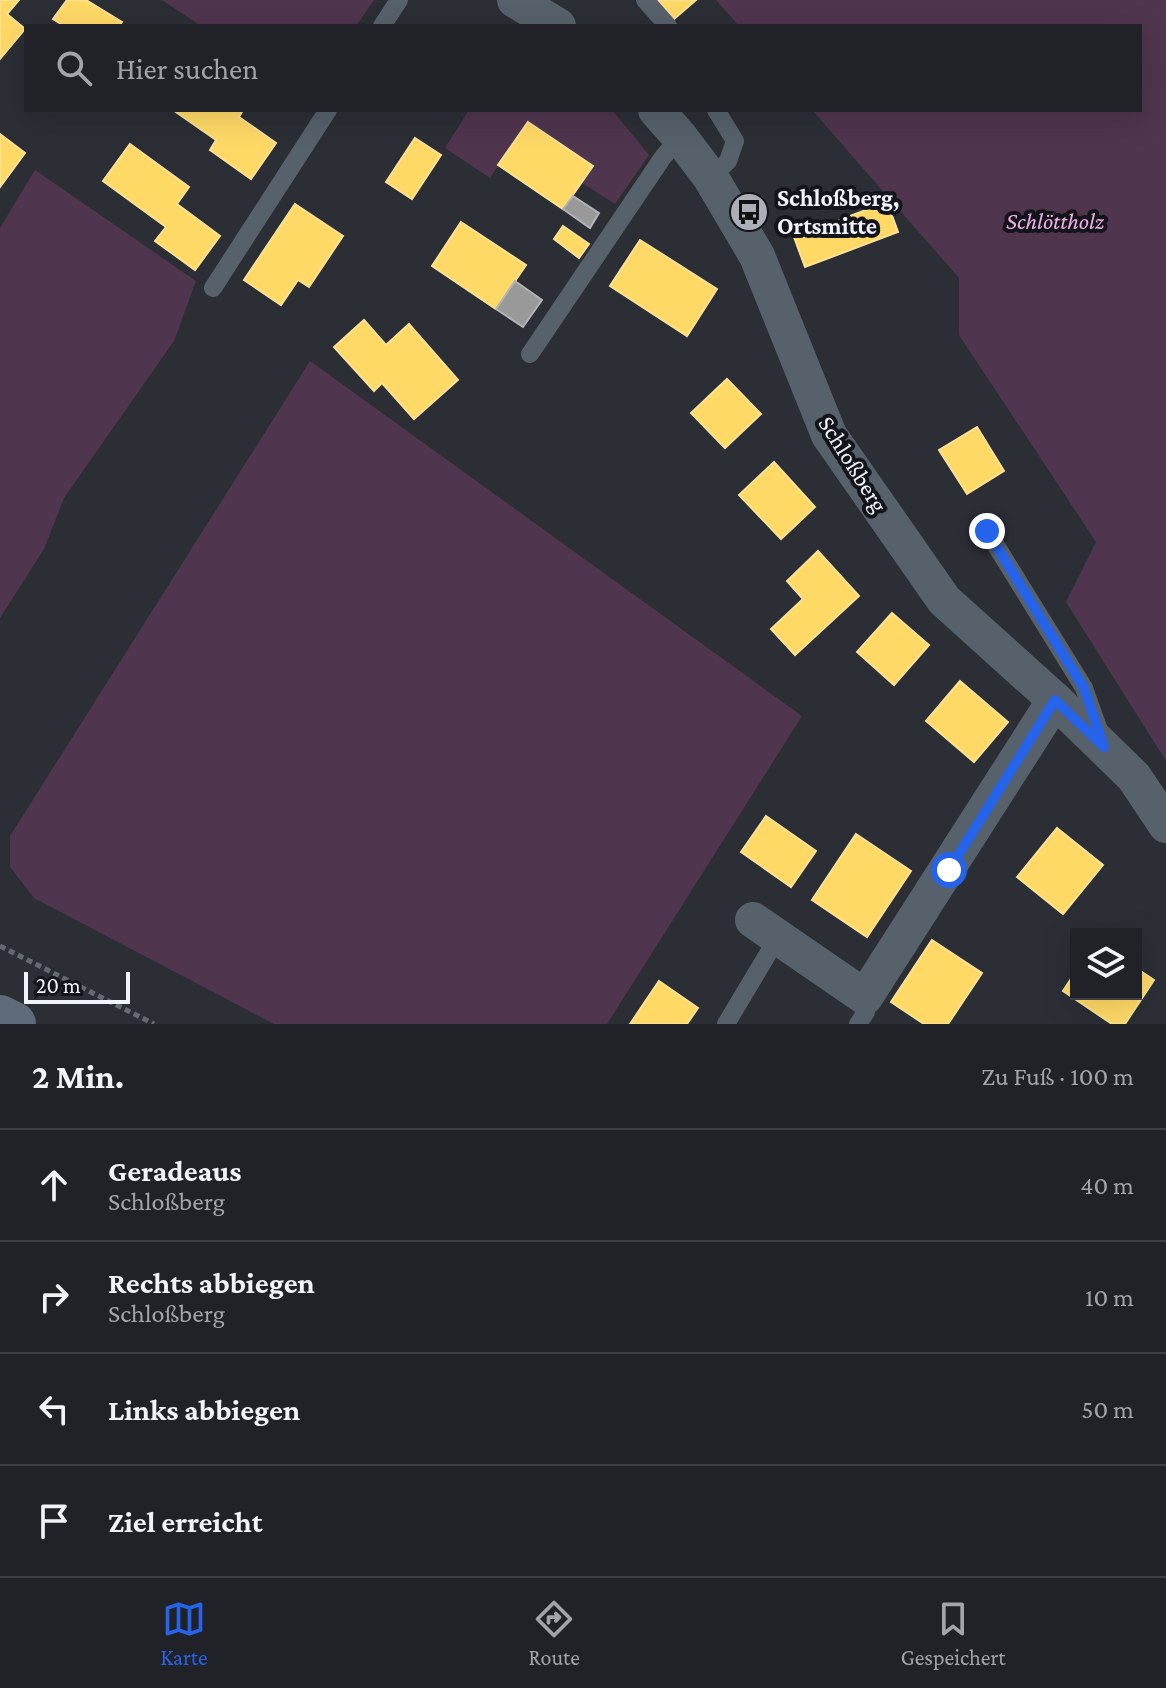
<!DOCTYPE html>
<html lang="de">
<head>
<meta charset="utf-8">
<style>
  :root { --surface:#212228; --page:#2d2f34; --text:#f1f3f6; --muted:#a2a4a8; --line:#3e3f45; --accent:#2563eb }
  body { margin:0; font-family:"Crimson Pro",serif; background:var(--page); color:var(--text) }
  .controls { position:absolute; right:24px; bottom:24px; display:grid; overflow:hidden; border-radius:0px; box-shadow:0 8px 32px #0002 }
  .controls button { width:72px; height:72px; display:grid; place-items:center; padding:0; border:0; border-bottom:2px solid var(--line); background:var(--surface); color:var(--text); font:40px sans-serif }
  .scale { position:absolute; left:24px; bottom:20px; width:106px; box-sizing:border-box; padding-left:8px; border:4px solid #f1f4fc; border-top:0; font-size:22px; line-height:28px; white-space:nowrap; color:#f1f4fc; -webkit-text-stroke:6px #14151b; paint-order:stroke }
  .stop { position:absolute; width:24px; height:24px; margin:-18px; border:6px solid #2563eb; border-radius:50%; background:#fff }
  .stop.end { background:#2563eb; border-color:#fff; box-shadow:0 2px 8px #0008 }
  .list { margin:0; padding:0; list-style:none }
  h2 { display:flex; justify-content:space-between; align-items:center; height:104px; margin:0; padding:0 32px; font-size:34px }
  h2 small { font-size:26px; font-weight:400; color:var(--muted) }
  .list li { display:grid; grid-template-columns:52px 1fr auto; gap:24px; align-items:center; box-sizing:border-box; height:112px; padding:0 32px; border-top:2px solid var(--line) }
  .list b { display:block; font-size:30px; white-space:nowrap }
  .list p { margin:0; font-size:26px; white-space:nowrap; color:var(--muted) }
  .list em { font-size:26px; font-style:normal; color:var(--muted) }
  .icon { flex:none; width:44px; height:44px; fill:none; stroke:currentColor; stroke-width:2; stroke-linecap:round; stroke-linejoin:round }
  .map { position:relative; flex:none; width:1166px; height:1024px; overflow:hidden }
  .search { position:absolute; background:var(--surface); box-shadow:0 8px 32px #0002; left:24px; right:24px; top:24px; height:88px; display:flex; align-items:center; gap:20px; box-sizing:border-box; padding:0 28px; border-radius:0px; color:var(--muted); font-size:30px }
  .sheet { height:552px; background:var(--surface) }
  nav { display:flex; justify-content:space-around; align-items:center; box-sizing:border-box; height:112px; border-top:2px solid var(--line); background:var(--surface); font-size:22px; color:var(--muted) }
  nav a { display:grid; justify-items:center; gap:4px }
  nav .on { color:var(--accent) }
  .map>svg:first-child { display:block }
  .green { fill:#4f354e }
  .homes { fill:#ffd966; stroke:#fbe193; stroke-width:2 }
  .industry { fill:#999; stroke:#b3b4b7; stroke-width:2 }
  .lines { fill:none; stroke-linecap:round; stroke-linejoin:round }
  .path { stroke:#646a72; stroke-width:5; stroke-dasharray:6 4; stroke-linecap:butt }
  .lane { stroke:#56616c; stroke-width:18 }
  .street { stroke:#56616c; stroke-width:36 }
  .primary { stroke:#5e6a77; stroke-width:44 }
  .route { stroke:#2563eb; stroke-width:10 }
  .labels { text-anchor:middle; stroke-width:8; stroke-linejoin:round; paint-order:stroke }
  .poi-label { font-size:24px; font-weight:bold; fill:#f1f4fc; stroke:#14151b; text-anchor:start }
  .park-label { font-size:24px; font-style:italic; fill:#efaee7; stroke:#14151b }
  .street-label { font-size:24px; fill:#f1f4fc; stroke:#14151b }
</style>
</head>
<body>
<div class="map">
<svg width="1166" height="1024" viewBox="0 0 1166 1024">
  <rect width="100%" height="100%" fill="#2c2e36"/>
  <g class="green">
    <path d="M162,0H374L356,26H201Z"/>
    <path d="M716,0H1166V761L1066,602L1096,542L959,335V278L812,110H1140V26H739Z"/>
    <path d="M469,110H612L649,155L615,204L582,183L593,165L528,122L490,178L445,148Z"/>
    <path d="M35,170L196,281L174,341L64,498L44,549L0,618V228Z"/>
    <path d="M310,361L802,716L607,1024H274L34,898L10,867V836Z"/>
  </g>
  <g class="homes">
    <path d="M0,0H19L7,14L25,29L0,59Z"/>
    <path d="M67,0H86L122,22L119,26H64L53,19Z"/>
    <path d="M658,0H696L674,19Z"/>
    <path d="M173,110H243L239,117L276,143L251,179L210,150L216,140Z"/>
    <path d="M528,122L593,166L563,209L498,165Z"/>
    <path d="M0,134L25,153L0,187Z"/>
    <path d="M415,138L441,155L412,199L386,182Z"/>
    <path d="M130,144L189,187L177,204L220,236L195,270L155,241L166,227L103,181Z"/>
    <path d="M887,202L898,232L805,267L794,237Z"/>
    <path d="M295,204L343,236L309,287L298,280L281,305L244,280Z"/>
    <path d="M461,222L526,265L496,309L432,266Z"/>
    <path d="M563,226L589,244L579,258L554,239Z"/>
    <path d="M640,240L717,289L687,336L610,286Z"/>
    <path d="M364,320L386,345L409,324L458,380L414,419L382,383L374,391L334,347Z"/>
    <path d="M727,379L761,414L725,448L691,413Z"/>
    <path d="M977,427L1004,471L967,494L939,450Z"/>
    <path d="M774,462L815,507L781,539L739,495Z"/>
    <path d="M818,551L859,596L795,655L771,629L803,599L787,581Z"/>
    <path d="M892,613L929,645L894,685L857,652Z"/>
    <path d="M960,681L1008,722L974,762L926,721Z"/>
    <path d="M766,816L816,851L791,887L741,852Z"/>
    <path d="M1057,828L1103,865L1063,914L1017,877Z"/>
    <path d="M856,834L911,871L867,937L812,900Z"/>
    <path d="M932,940L982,973L948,1024H924L891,1002Z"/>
    <path d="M1136,968L1154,980L1125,1024H1112L1063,991L1076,971V994H1136Z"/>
    <path d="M659,981L698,1008L687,1024H630Z"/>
  </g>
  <g class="industry">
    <path d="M573,196L599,213L590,228L563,209Z"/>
    <path d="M515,281L542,300L523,327L496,309Z"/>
  </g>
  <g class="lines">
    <path class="path" d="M0,946L154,1024"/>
    <g class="lane">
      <path d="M645,0L668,26"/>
      <path d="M382,26L399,0"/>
      <path d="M711,178L728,161L735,141L716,110"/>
      <path d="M213,288L328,110"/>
      <path d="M530,354L663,157L680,137"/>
      <path d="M987,531L1084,688L1100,733"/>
      <path d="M726,1024L778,937"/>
      <path d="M858,1024L866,1012L865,997"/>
    </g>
    <g class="street">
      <path d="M515,0L558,26"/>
      <path d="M656,110L680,137L711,178L757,256L829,435L944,600L1055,700L1134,777L1166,825"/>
      <path d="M753,920L865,997L1055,700"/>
    </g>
    <path class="primary" d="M0,1017L14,1024"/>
  </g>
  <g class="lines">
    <path class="route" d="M949,870L1055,700L1104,747L1084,688L987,531"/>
  </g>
  <defs>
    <g id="bus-disc" transform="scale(2)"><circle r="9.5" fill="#acafb7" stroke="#14151b"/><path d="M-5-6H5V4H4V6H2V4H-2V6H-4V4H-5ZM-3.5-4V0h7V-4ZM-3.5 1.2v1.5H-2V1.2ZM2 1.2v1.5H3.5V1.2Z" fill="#111"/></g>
  </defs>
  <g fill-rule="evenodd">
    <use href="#bus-disc" x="749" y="212"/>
  </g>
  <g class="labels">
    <g class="poi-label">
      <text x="777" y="206">Schloßberg,<tspan x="777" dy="28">Ortsmitte</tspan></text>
    </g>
    <g class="park-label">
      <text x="1055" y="229">Schlöttholz</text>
    </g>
    <g class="street-label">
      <text transform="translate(853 464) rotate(58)" y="8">Schloßberg</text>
    </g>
  </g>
</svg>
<div class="controls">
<button><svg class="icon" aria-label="layers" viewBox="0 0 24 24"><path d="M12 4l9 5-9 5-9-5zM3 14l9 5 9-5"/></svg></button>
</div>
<div class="scale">20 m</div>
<div class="stop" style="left:949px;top:870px"></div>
<div class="stop end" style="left:987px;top:531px"></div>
<div class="search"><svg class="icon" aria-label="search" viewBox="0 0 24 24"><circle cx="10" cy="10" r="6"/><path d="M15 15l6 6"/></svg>Hier suchen</div>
</div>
<section class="sheet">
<h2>2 Min.<small>Zu Fuß · 100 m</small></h2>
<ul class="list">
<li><svg class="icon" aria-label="ahead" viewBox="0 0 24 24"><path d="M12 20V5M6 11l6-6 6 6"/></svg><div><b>Geradeaus</b><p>Schloßberg</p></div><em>40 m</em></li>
<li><svg class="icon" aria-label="right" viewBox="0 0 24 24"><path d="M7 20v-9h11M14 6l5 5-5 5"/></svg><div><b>Rechts abbiegen</b><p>Schloßberg</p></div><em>10 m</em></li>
<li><svg class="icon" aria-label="left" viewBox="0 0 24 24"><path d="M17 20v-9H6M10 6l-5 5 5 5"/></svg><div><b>Links abbiegen</b></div><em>50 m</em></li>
<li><svg class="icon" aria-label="arrive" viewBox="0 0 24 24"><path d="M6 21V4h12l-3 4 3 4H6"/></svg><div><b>Ziel erreicht</b></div></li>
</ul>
</section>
<nav>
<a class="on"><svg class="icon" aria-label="map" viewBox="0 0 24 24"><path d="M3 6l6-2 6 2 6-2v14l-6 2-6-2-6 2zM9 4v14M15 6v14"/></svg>Karte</a>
<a><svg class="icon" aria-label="directions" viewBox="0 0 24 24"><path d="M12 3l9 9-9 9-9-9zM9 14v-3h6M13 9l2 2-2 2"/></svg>Route</a>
<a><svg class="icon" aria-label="saved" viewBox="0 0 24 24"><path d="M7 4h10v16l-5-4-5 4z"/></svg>Gespeichert</a>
</nav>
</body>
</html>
